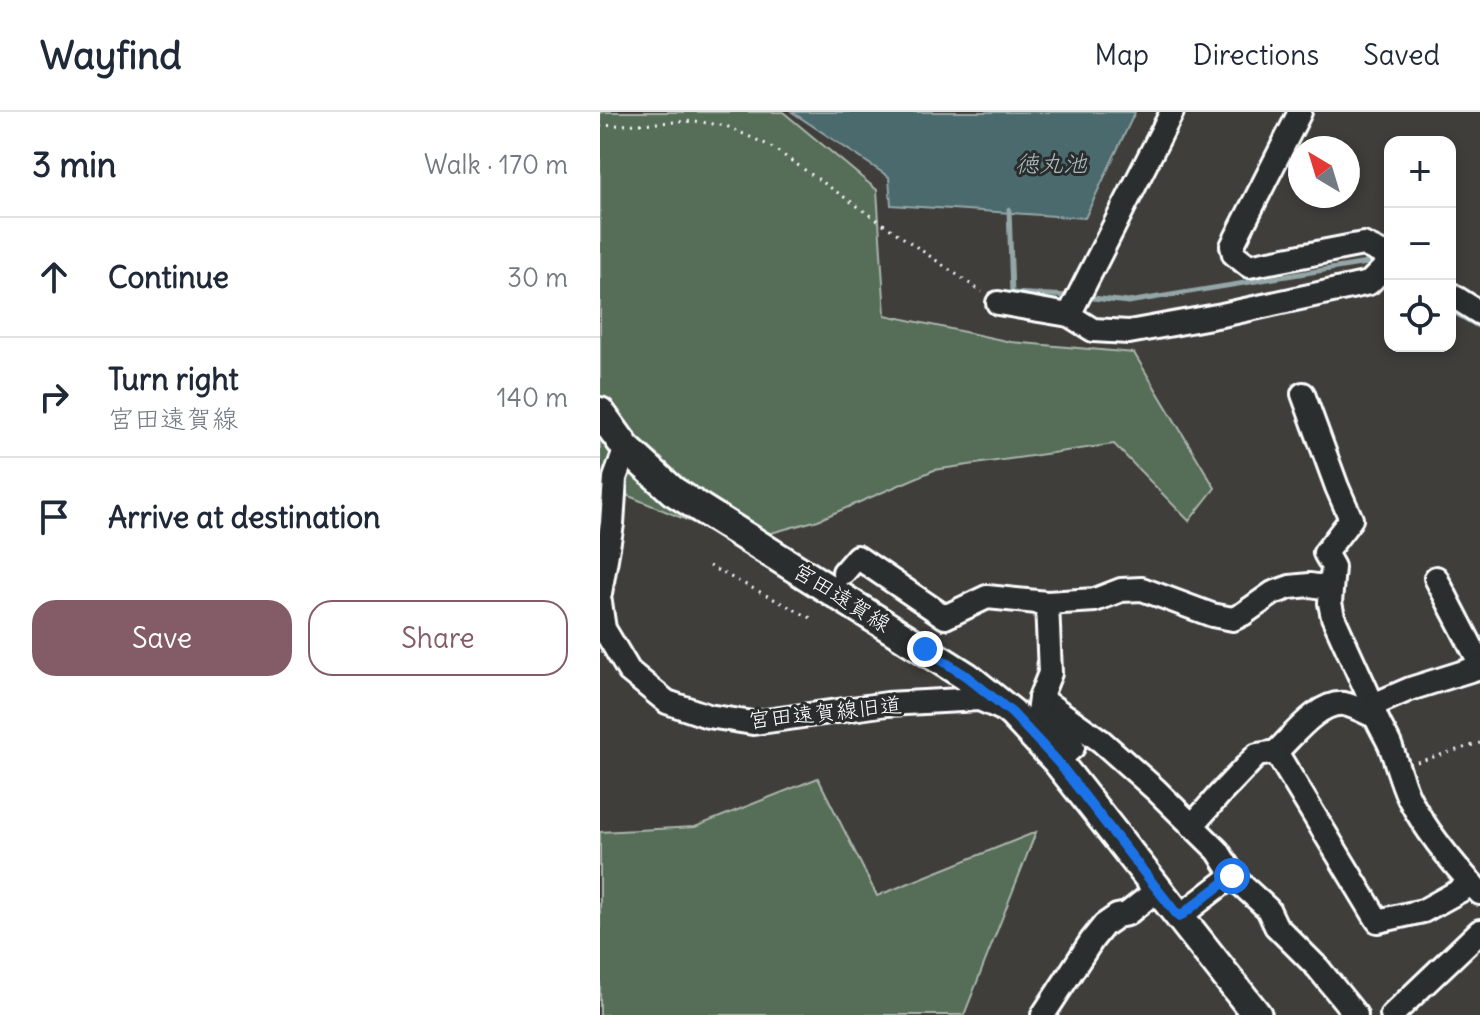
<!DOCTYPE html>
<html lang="en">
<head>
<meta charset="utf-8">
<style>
  :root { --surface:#fff; --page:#f6f6f7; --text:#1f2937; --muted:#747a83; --line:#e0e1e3; --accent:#845c67 }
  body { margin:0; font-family:Delius,"Klee One",sans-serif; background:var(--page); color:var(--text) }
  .controls { position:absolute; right:24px; top:24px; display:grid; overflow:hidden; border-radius:16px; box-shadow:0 4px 12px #0003 }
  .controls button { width:72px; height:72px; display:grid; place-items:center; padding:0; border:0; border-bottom:2px solid var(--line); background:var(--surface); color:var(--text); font:40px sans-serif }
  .compass { position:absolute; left:688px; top:24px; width:72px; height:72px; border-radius:50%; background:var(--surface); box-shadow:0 4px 12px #0003; rotate:322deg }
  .stop { position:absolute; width:24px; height:24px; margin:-18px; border:6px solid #1a73e8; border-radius:50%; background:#fff }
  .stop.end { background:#1a73e8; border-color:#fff; box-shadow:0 2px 8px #0008 }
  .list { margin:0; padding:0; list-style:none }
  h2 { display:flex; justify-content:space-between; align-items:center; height:104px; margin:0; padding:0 32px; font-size:34px }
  h2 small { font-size:26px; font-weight:400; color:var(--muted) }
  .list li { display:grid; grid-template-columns:52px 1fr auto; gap:24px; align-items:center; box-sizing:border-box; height:120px; padding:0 32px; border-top:2px solid var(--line) }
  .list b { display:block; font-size:30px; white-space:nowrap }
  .list p { margin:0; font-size:26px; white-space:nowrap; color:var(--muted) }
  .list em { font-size:26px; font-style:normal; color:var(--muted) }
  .actions { display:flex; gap:16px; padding:24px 32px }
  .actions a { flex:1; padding:18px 0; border:2px solid var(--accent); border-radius:24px; text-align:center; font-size:28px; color:var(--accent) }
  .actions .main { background:var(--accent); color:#fff }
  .icon { flex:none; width:44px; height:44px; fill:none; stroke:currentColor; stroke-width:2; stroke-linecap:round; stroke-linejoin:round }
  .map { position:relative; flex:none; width:880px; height:903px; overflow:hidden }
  header { display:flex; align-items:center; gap:48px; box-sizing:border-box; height:112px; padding:0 40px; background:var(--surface); border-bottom:2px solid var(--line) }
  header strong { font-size:38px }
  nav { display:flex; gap:44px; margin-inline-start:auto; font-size:28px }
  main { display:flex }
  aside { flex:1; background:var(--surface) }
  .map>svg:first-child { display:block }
  .green { fill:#566d59; stroke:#aab6ac; stroke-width:2 }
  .water { fill:#4c6a6d; stroke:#94a6a7; stroke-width:2 }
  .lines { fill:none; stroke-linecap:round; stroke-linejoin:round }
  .stream { stroke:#94a6a7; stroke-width:5 }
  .minor-casing { stroke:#fff; stroke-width:28 }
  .major-casing { stroke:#fff; stroke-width:34 }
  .path { stroke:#fff; stroke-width:3; stroke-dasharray:2 6; stroke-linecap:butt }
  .minor { stroke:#2a2d2e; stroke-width:22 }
  .major { stroke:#2a2d2e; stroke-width:28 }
  .route { stroke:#1a73e8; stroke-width:10 }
  .labels { text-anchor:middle; stroke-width:6; stroke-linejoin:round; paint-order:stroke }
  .street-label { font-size:22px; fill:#fff; stroke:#2a2d2e }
  .water-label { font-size:24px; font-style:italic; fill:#aebcbd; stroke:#2a2d2e }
</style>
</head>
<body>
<header>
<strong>Wayfind</strong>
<nav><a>Map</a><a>Directions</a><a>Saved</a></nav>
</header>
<main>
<aside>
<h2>3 min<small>Walk · 170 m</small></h2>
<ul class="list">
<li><svg class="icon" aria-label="ahead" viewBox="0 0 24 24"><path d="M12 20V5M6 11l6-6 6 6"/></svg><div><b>Continue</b></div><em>30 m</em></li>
<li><svg class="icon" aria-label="right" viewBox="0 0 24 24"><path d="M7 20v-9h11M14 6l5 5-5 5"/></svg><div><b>Turn right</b><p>宮田遠賀線</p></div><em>140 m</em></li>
<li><svg class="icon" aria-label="arrive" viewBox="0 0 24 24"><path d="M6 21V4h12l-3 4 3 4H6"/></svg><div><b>Arrive at destination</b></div></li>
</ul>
<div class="actions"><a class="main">Save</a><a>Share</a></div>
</aside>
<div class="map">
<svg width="880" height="903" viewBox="0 0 880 903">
  <rect width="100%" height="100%" fill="#403e3b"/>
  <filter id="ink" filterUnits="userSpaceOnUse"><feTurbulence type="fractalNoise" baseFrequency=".0125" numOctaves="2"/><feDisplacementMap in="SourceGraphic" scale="16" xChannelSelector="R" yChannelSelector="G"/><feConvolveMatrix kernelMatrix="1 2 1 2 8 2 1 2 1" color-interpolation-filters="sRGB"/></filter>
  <g filter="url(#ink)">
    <g class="green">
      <path d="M0,0H183L277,78L285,203L411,230L534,241L615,376L589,409L514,332L334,358L218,408L160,424L130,426L0,372Z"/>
      <path d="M218,666L277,784L436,720L364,903H0V720L95,715Z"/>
    </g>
    <path class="water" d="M192,0H535L485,106L291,93L289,65Z"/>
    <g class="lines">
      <g class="stream">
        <path d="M409,97L412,181L470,184"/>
        <path d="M484,185L528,190L767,151L777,157"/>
        <path d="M850,198L880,215"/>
      </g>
      <g class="minor-casing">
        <g id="minor">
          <path d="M700,0L632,134L634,142L649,154L763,132L790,145"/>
          <path d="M850,182L880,201"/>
          <path d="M398,191L469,203L493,218L529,220L622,203L769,171L790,150"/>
          <path d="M469,203L572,0"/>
          <path d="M703,282L737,375L751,407L725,441L733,455L730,491L733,505L773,593C775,609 784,619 790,633C797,651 801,669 809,686C827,721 853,752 880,781"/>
          <path d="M244,460L257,445L345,505L387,485L447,491"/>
          <path d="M836,466L880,551"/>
          <path d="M0,481L12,412L15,366L26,336"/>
          <path d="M0,490L4,517L29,559L67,590L108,604L153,611L287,592L379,587L400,596"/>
          <path d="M440,586L501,629L556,678L618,739L635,766"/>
          <path d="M773,593L810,577L880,555"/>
          <path d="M774,604C765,600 754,594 744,592C719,589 693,624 676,640L778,809L823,799L872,772"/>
          <path d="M457,649L473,635L438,602L440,586L450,561L447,491L495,488L521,478L542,477L612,503L633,507L643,502L673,481L690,475L710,473L730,476"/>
          <path d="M592,714L619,683L657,643L676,640"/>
          <path d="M579,805L632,764L668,797L676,814L718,856L756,903"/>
          <path d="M443,903L492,828L504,813L517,804L527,802L558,777"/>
          <path d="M792,903L880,819"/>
        </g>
      </g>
      <g class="major-casing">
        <path id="major" d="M0,300L26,336L73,379L366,564L412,601L457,649L657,903"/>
      </g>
      <g class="path">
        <path d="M0,14L95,9L126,14L170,34L382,180"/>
        <path d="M109,454L211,506"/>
        <path d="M817,650L880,631"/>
      </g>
      <use href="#minor" class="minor"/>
      <use href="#major" class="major"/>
    </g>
  </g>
  <g class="lines" filter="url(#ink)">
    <path class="route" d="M325,537L366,564L412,601L457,649L579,805L632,764"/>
  </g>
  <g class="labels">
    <g class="street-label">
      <text transform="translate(242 485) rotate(32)" y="8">宮田遠賀線</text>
      <text transform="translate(225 600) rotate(-6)" y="8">宮田遠賀線旧道</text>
    </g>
    <g class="water-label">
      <text x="451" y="60">徳丸池</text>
    </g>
  </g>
</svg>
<div class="controls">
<button>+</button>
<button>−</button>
<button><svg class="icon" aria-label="locate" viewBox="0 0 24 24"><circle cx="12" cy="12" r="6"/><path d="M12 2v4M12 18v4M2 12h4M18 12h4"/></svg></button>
</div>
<svg class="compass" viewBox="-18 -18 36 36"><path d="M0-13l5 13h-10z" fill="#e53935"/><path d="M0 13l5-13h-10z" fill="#747a83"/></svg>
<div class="stop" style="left:632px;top:764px"></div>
<div class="stop end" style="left:325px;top:537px"></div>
</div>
</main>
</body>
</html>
